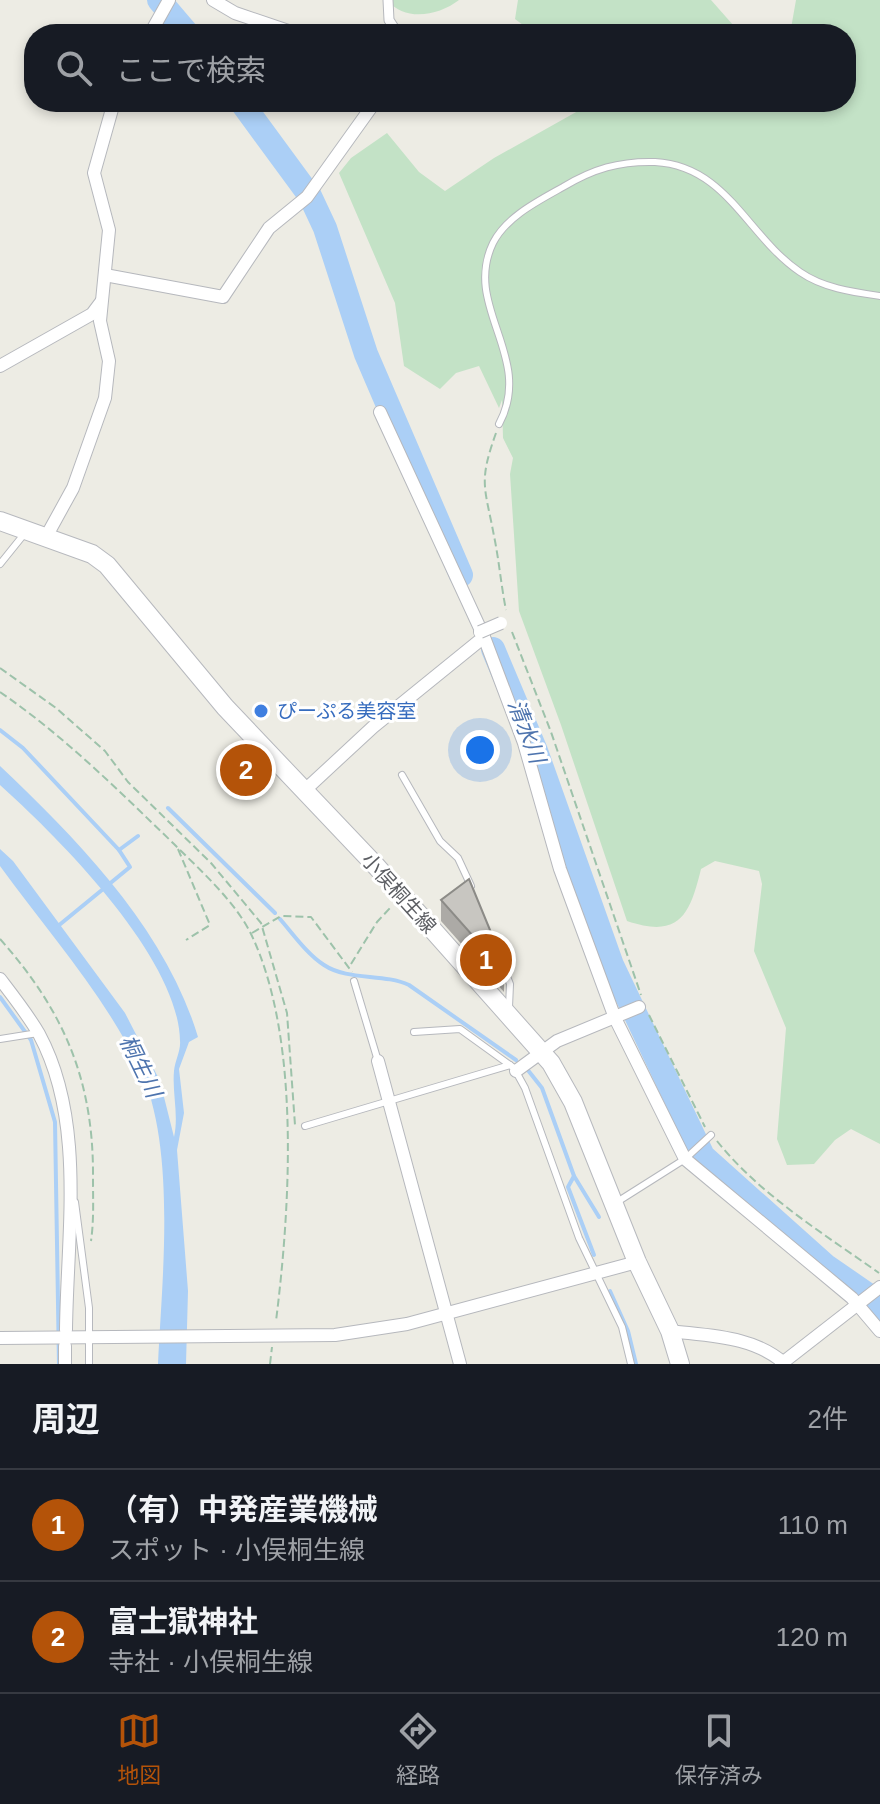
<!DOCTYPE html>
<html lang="ja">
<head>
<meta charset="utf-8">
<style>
  :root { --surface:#171b24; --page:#242831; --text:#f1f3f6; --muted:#9ea1a6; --line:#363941; --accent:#b45309 }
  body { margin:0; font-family:Arial,"Noto Sans JP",sans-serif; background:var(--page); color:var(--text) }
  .you { position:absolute; left:480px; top:750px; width:28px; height:28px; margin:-20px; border:6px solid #fff; border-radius:50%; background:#1a73e8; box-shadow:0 0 0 12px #1a73e833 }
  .badge { display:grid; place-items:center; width:52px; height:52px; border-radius:50%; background:var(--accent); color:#fff; font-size:26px; font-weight:700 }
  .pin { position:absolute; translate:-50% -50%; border:4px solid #fff; box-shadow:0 2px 8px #0006 }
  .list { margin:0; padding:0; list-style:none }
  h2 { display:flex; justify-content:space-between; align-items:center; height:104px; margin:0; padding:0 32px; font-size:34px }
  h2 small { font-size:26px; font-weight:400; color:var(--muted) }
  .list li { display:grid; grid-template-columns:52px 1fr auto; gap:24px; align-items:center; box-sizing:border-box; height:112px; padding:0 32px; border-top:2px solid var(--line) }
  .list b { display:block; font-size:30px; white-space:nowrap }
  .list p { margin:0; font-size:26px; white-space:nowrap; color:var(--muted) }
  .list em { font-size:26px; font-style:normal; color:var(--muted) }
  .icon { flex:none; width:44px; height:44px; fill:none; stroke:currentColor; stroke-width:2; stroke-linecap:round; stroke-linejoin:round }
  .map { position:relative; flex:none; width:880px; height:1364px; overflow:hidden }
  .search { position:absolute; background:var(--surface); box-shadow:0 4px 12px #0003; left:24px; right:24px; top:24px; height:88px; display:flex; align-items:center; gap:20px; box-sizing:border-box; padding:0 28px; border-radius:32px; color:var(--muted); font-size:30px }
  .sheet { height:328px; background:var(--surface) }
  nav { display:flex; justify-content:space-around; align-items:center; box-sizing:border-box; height:112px; border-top:2px solid var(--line); background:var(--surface); font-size:22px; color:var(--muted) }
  nav a { display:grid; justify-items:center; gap:4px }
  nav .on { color:var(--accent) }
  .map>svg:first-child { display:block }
  .green { fill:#c3e2c6 }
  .water { fill:#abcff6 }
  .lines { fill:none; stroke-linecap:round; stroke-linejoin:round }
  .stream { stroke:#abcff6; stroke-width:4 }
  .river { stroke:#abcff6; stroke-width:24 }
  .service-casing { stroke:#b6b8bd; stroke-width:8 }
  .pedestrian-casing { stroke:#b6b8bd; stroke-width:11 }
  .minor-casing { stroke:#b6b8bd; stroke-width:14 }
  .secondary-casing { stroke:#b7b9be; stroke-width:20 }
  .path { stroke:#9dc2aa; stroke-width:2; stroke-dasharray:8 4; stroke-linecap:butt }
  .service { stroke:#fff; stroke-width:6 }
  .pedestrian { stroke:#fff; stroke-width:9 }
  .minor { stroke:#fff; stroke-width:12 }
  .secondary { stroke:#fff; stroke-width:18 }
  .minor-bridge-casing { stroke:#b6b8bd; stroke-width:14; stroke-linecap:butt }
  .minor-bridge { stroke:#fff; stroke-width:12 }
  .wall { fill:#acaaa6 }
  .building { fill:#c8c6c1; stroke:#8c8b87; stroke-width:2 }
  .shop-dot { fill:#3f7fe0; stroke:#fff; stroke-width:3 }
  .labels { text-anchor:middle; stroke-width:6; stroke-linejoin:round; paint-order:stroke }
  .shop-label { font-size:20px; fill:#366cbe; stroke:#fff; text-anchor:start }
  .street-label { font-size:20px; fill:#5c5e63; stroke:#fff }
  .water-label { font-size:22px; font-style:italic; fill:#4e74ae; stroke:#fff }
</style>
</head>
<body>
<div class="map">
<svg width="880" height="1364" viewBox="0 0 880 1364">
  <rect width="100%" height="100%" fill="#edece4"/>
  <g class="green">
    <path d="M387,0H459C438,16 405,22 387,0Z"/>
    <path d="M518,0H711L741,34H535L515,19Z"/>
    <path d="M796,0H880V1144L851,1129L835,1140L814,1164L787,1165L777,1139L786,1028L754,951L762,884L759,871L715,861L701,869C690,914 680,939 627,921L561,725L519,611L510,474L513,458L503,438L502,400L499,408L479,366L456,373L440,389L404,366L395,303L339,173L351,158L387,133L419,172L445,191L494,158L594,102H846V34H790Z"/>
  </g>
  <path class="water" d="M0,766C79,841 166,930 198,1037L189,1042L179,1069L184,1113L177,1150L188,1291L186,1364H158C162,1278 177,1146 139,1067C103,993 48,932 0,866V849L13,861L125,1013L160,1081L174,1137C179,1115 172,1093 174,1071C175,1061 181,1050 180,1041C179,958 59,838 0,785Z"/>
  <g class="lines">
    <g class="stream">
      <path d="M0,730L23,748L119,850L138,836"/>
      <path d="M168,808L275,913"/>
      <path d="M280,919C293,934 307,954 324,965C348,981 383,973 409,985L516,1060"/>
      <path d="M58,926L130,867L119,850"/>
      <path d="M0,997L31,1040L55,1122L59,1364"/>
      <path d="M527,1069L542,1088L574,1176L599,1217"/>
      <path d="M574,1176L568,1187L594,1255"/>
      <path d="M610,1291L628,1331L636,1364"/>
    </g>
    <g class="river">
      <path d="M159,0L188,34"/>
      <path d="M241,102L310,196L325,228L366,354L461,575"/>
      <path d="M493,649L536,751L612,965L703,1156L825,1265L874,1299L880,1308"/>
    </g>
    <g class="service-casing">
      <g id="service">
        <path d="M499,424C535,357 462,307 493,243C506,217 538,201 563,187C593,169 619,161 655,162C727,166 747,236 800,272C823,288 852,292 880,296"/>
        <path d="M0,564L25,533"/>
        <path d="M402,775L440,841L458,858L471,886"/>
        <path d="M502,964L510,984L509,1007"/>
        <path d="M354,981L378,1061"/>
        <path d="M414,1032L460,1029L514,1068L525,1088L579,1238L622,1327L631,1364"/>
        <path d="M0,1039L38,1033"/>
        <path d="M305,1126L510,1065"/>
        <path d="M75,1202L89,1308V1364"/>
        <path d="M617,1202L685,1159L711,1135"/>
      </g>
    </g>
    <g class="pedestrian-casing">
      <path id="pedestrian" d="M388,0L389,20L398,34"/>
    </g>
    <g class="minor-casing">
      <g id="minor">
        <path d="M213,0L235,13L297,34"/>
        <path d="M150,34L169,0"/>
        <path d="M105,275L223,297L269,228L307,197L375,102"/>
        <path d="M0,366L92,314L101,302"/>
        <path d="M380,412L484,637L524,743L560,869L615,1018L685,1159L852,1298L880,1331"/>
        <path d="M46,537L73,488L105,398L109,361L100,321L109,230L94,173L114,102"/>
        <path d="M305,790L373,727L484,637L480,632"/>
        <path d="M0,979C13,996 28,1015 39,1034C86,1121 67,1234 66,1330"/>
        <path d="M378,1061L460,1364"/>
        <path d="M516,1071L557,1041L639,1007"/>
        <path d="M670,1331C711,1336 754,1336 785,1364"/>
        <path d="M0,1338L335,1335L407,1324L637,1262"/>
        <path d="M65,1346V1364"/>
        <path d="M781,1364L880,1287"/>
      </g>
    </g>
    <g class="secondary-casing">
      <path id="secondary" d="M0,521L92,554L107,565L225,707L376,866L551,1063L573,1102L637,1262L670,1331L680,1364"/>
    </g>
    <g class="path">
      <path d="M496,433C478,483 485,487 494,536C499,560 501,585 506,610"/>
      <path d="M512,632L551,732L641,995"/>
      <path d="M0,668L56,708L105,751L128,782L211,863L261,923L287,1013L295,1125"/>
      <path d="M0,692C64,736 118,790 174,844C201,871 236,902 252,936C301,1041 290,1209 276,1321"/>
      <path d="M178,849L210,925L186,940"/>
      <path d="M252,933L281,916L311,917L352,972"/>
      <path d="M0,939C65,1012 94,1082 93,1179C93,1200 94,1220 91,1241"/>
      <path d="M351,964L377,922L390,908"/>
      <path d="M649,1015L705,1127"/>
      <path d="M717,1141C759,1194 824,1234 879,1273"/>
      <path d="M270,1364L272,1347"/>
    </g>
    <use href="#service" class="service"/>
    <use href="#pedestrian" class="pedestrian"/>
    <use href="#minor" class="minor"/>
    <use href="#secondary" class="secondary"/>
    <g class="minor-bridge-casing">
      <path id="minor-bridge" d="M480,632L501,623"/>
    </g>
    <use href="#minor-bridge" class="minor-bridge"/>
  </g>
  <path class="wall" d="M441,900L504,964V992L441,921Z"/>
  <path class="building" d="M469,879L504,964V971L441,900Z"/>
  <circle class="shop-dot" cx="261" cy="711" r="8"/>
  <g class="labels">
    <g class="shop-label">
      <text x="277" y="718">ぴーぷる美容室</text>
    </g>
    <g class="street-label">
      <text transform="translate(399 893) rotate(48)" y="7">小俣桐生線</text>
    </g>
    <g class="water-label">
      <text transform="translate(527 731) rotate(69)" y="8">清水川</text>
      <text transform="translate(141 1066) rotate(64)" y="8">桐生川</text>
    </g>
  </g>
</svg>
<div class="you"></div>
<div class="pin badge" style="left:486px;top:960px">1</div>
<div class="pin badge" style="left:246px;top:770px">2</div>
<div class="search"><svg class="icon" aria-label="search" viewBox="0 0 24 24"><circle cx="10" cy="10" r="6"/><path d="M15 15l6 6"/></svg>ここで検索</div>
</div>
<section class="sheet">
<h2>周辺<small>2件</small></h2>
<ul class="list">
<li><span class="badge">1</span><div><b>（有）中発産業機械</b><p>スポット · 小俣桐生線</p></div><em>110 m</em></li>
<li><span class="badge">2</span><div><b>富士獄神社</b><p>寺社 · 小俣桐生線</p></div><em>120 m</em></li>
</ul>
</section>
<nav>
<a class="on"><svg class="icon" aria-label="map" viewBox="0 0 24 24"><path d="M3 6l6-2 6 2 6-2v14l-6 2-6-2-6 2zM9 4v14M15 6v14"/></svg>地図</a>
<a><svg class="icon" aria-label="directions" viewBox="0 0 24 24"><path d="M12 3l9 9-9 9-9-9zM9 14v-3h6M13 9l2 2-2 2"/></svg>経路</a>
<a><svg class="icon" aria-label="saved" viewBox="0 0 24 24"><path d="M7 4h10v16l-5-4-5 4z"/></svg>保存済み</a>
</nav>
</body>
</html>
